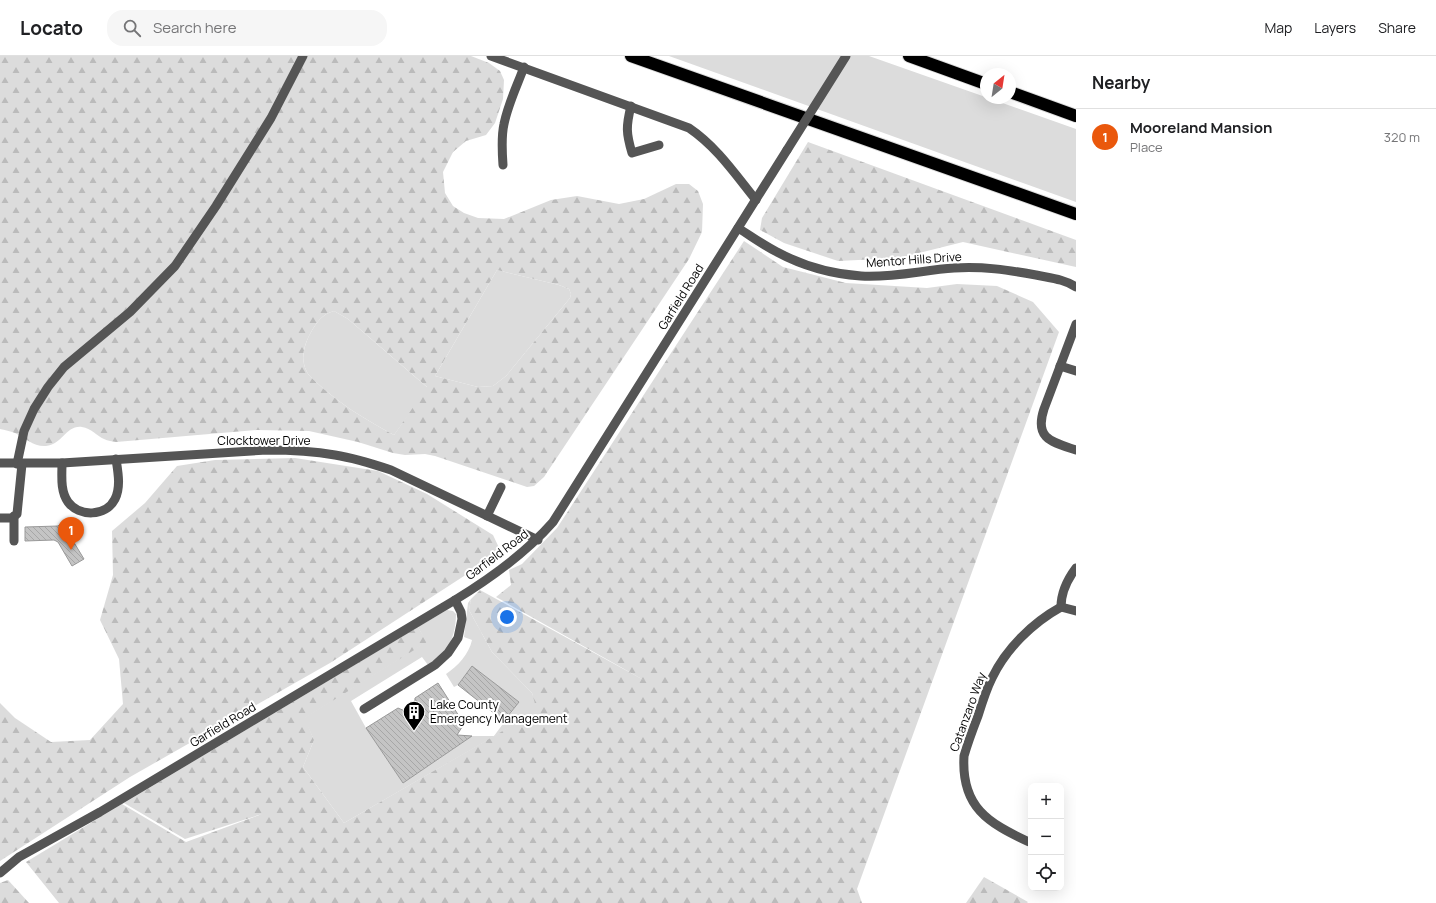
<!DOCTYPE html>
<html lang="en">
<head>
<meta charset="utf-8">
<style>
  :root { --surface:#fff; --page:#f6f6f6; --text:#202124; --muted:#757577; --line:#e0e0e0; --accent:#ea580c }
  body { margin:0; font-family:Manrope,sans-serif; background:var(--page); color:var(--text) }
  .controls { position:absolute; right:12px; bottom:12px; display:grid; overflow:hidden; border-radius:8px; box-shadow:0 4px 16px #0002 }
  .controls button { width:36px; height:36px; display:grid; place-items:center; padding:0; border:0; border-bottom:1px solid var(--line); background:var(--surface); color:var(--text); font:20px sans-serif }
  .compass { position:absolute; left:980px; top:12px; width:36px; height:36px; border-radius:50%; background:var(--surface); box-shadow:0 4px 16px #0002; rotate:30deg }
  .you { position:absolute; left:507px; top:561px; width:14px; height:14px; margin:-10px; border:3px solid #fff; border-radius:50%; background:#1a73e8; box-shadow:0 0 0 6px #1a73e833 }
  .badge { display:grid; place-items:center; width:26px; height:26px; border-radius:50%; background:var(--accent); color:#fff; font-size:13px; font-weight:700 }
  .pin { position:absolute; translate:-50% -33px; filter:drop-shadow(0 1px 2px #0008) }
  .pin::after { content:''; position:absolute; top:21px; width:14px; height:12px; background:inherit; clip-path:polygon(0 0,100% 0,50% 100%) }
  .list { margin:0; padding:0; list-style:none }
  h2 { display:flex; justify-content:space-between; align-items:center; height:52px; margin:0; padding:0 16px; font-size:17px }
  h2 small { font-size:13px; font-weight:400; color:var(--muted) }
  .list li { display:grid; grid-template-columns:26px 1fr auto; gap:12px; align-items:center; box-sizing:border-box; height:56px; padding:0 16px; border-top:1px solid var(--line) }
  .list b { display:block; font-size:15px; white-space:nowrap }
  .list p { margin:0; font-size:13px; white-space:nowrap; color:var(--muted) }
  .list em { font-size:13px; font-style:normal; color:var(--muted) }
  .icon { flex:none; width:22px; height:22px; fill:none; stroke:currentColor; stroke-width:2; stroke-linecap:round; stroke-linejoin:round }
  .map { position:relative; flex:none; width:1076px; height:847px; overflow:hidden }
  header { display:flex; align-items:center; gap:24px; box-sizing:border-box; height:56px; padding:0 20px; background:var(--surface); border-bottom:1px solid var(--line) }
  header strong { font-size:19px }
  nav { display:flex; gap:22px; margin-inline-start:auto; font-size:14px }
  .search { width:280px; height:36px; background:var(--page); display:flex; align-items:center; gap:10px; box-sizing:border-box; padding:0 14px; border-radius:16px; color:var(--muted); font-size:15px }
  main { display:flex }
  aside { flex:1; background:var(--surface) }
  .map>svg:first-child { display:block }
  .grass { fill:#dcdcdc }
  .forest { fill:url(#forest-firs); fill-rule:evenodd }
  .building { fill:url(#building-back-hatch); stroke:#999 }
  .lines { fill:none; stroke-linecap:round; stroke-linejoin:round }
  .highway-casing { stroke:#dbdbdb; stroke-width:14 }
  .minor { stroke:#555; stroke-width:9 }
  .highway { stroke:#000; stroke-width:12 }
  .minor-bridge { stroke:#555; stroke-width:9 }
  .labels { text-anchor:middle; stroke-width:4; stroke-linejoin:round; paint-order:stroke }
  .street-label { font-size:12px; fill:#000; stroke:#fff }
  .poi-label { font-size:12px; fill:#000; stroke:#fff; text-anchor:start }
</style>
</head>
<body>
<header>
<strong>Locato</strong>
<div class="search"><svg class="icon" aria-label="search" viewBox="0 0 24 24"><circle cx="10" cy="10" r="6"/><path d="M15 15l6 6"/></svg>Search here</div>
<nav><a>Map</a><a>Layers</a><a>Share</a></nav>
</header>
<main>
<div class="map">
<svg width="1076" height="847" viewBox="0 0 1076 847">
  <defs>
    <pattern id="forest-firs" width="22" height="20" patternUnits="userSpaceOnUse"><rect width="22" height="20" fill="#dcdcdc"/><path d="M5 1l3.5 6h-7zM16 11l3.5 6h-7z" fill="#bbb"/></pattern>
    <pattern id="building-back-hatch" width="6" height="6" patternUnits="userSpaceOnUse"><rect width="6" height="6" fill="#c4c4c4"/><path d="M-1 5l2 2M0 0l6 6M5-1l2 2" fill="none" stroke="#a7a7a7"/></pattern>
  </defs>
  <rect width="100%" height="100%" fill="#fff"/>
  <g class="grass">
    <path d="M669,0H869L1076,73V146Z"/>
    <path d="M497,214L559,229L569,233L571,238L570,242L506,320L493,330L478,331L435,320Z"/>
    <path d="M334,255L348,263L428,332L394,379C366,364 338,347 315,325C312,322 308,319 307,316C300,304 304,289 310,278C316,267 322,258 334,255Z"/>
    <path d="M471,543L469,554L492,596L532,637L538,655L344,767L303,711L314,684L304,662L426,586L418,571L447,554L453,555L456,558C456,570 453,585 445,595C441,600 433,605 428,609L422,601L351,645L366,672L403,727L472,680H494L519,646L472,610L458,629L454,631L446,618C458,610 469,598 472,584L464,581L468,547Z"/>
  </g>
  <g class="forest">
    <path d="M0,0H471L489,7L500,15L504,24L503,43L495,67L486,79L466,85L453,96L443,116L445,137L453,150L464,157L478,162L504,163L551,144L577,140L619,148L644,143L676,128H689L698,135L703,148L702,176L689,203L544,421L534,430L527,431L435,400L425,398L405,399L393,397L358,386L309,375L257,374L116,386C112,385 108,385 104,383C97,380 91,372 82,371C66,369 62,389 46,390C34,391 25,382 15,377C10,375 5,374 0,373ZM497,214L559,229L569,233L571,238L570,242L506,320L493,330L478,331L435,320ZM334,255L348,263L427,331L394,379C366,364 338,347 315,325C312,322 308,319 307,316C300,304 304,289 310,278C316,267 322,258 334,255Z"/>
    <path d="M808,86L1076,184V211L963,186L899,202L838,205L784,187L760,174L762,162Z"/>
    <path d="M744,185L783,211L846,227L927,232L957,228L997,230L1033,246L1059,276L857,833L862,847H59L26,806L122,748L186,786L262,758L185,783L124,747L418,571L427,586L305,662L314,684L303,711L344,767L537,655L532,637L492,596L469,554L471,543L480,534L649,627L496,541L511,529L509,514L522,508L557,472Z"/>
    <path d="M295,402L378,415L427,438L493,479L501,496L330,607L130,721L0,805V647L15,662L51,686L90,684L123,648L119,603L100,564L113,519L112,475L145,447L177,410L215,404Z"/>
    <path d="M984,821L1028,846L1027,847H966Z"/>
    <path d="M8,824L29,847H0V827Z"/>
  </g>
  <g class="building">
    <path d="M60,468L69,472L67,475L84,503L72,510L58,486L54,484L25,485V471L58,470Z"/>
    <path d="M472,610L519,646L504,665L458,629Z"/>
    <path d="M438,627L464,668L457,679L472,680L403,727L366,672L398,652L414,659L415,642Z"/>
  </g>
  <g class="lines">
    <g class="highway-casing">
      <g id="highway">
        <path d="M631,0L1076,158"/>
        <path d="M909,0L986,28"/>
        <path d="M1010,36L1076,60"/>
      </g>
    </g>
    <g class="minor">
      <path d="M491,0L689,72C717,91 735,118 756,144"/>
      <path d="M631,50C626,70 626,77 632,97L659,89"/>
      <path d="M503,109C502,95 501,81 504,68C508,48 517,30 524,11"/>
      <path d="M738,172C751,180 763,189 777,196C803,210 832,218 861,220C893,222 923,214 954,212C982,210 1008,214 1036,219C1050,222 1064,223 1076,231"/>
      <path d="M1076,268L1044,353C1034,383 1052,386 1076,394"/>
      <path d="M1060,310L1076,315"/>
      <path d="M0,407H62L267,394C290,394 312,395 335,399C354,402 373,408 391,414L538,484"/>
      <path d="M62,407C62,419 60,435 68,446C79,461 106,461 115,443C121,431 118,416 116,403"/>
      <path d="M17,408L24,375L34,353L48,331L64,311L130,256L175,210L216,150L271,62L303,0"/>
      <path d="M487,460L501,431"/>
      <path d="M0,462H12L17,458L22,408"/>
      <path d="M14,485V460"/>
      <path d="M1061,551C1061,536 1067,524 1076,512"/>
      <path d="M1061,551L1076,555"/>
      <path d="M364,653L435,609L448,597L458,582L462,563L461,556L455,544"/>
      <path d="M1029,786C988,767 961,751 964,700C968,686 973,673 978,660C982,647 986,634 992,622C1006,593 1032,567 1061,551"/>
      <path d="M0,817L19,801L100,756L455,544C491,522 525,498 553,466L787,94"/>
    </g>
    <use href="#highway" class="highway"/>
    <path class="minor-bridge" d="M787,94L846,0"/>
  </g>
  <defs>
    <g id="building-pin" transform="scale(1.15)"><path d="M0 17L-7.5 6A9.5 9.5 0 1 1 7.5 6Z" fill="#000" stroke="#fff"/><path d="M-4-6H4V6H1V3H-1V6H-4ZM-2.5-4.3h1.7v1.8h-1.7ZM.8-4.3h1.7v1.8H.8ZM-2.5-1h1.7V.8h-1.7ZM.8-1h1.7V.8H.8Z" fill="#fff"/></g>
  </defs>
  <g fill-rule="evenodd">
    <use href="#building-pin" x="414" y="656"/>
  </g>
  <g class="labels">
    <g class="street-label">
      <text transform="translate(914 204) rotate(-4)" y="4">Mentor Hills Drive</text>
      <text transform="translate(681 241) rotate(-58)" y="4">Garfield Road</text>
      <text x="264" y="389">Clocktower Drive</text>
      <text transform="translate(497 499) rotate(-37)" y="4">Garfield Road</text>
      <text transform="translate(968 656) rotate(-70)" y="4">Catanzaro Way</text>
      <text transform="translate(223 669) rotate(-31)" y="4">Garfield Road</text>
    </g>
    <g class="poi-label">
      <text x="430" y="653">Lake County<tspan x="430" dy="14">Emergency Management</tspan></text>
    </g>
  </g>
</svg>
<div class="controls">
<button>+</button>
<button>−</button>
<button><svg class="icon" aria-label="locate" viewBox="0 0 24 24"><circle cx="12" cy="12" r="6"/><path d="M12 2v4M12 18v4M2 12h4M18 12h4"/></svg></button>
</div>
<svg class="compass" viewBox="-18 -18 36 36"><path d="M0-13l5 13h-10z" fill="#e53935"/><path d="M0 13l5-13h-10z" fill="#757577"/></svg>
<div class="you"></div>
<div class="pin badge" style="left:71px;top:494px">1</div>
</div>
<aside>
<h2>Nearby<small></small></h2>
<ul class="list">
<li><span class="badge">1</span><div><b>Mooreland Mansion</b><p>Place</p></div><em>320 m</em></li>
</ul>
</aside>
</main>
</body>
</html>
